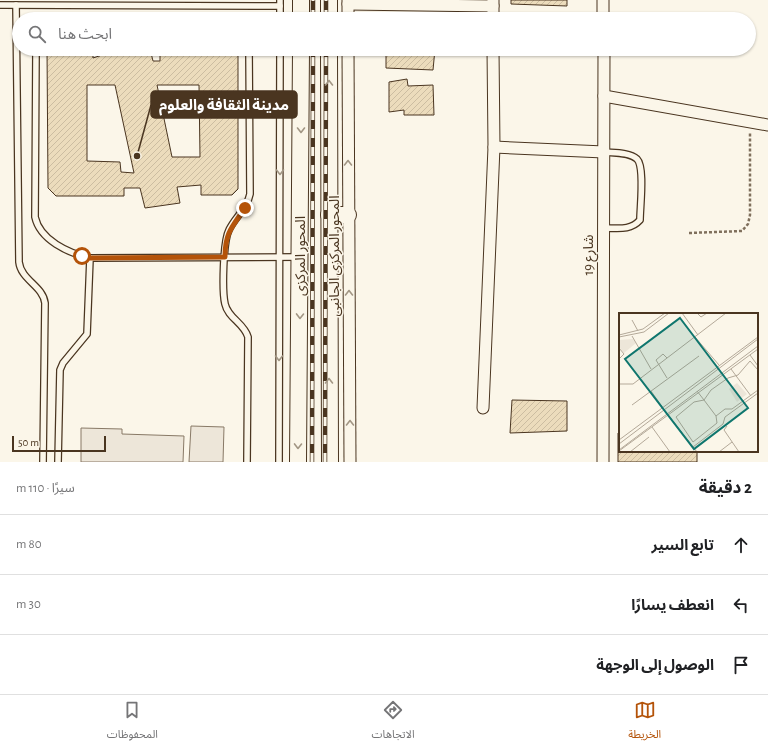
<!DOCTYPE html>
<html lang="ar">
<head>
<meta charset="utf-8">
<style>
  :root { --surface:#fff; --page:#f2f2f2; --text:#202124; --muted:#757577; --line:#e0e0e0; --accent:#b45309 }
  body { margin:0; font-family:"Alegreya Sans","Noto Sans Arabic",sans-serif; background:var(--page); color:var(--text); direction:rtl }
  .scale { position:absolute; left:12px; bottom:10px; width:94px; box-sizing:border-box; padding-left:4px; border:2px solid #4a3520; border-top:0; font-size:11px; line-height:14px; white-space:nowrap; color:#4a3520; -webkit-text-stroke:3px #fbf6e9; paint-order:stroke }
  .stop { position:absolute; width:12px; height:12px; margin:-9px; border:3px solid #b45309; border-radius:50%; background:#fff }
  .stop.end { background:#b45309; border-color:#fff; box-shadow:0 1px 4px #0008 }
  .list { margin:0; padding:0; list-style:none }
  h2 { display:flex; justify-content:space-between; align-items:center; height:52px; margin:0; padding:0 16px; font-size:17px }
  h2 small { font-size:13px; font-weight:400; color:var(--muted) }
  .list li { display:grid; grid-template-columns:26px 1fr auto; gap:12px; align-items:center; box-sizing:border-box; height:60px; padding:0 16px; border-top:1px solid var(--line) }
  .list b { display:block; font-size:15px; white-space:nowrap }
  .list em { font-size:13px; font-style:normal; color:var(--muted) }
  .icon { flex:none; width:22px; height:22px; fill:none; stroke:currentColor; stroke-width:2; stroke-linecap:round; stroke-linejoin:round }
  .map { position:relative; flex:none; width:768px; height:462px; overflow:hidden; direction:ltr }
  .search { position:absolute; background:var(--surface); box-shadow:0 1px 3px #0004; left:12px; right:12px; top:12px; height:44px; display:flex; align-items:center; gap:10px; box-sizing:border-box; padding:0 14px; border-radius:22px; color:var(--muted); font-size:15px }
  .sheet { height:232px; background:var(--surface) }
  nav { display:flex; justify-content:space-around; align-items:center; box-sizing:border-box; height:56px; border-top:1px solid var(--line); background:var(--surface); font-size:11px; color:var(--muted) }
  nav a { display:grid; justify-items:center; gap:2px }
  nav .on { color:var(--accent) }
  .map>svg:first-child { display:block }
  .pitch { fill:#ede6d9; stroke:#887966 }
  .building { fill:url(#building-hatch); stroke:#4a3520; fill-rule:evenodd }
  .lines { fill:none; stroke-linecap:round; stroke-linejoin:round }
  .lane-casing { stroke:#4a3520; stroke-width:8 }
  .street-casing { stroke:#4a3520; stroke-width:13 }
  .secondary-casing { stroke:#4a3520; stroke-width:18 }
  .path { stroke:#7f6f5c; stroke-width:2.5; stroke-dasharray:3 2; stroke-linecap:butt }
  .lane { stroke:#fbf6e9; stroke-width:5.5 }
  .street { stroke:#fbf6e9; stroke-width:11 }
  .secondary { stroke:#fbf6e9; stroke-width:16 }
  .rail-casing { stroke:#4a3520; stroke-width:4.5 }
  .rail { stroke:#fbf6e9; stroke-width:3; stroke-dasharray:9; stroke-linecap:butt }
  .oneway { stroke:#a29684 }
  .route { stroke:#b45309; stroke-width:5 }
  .labels { text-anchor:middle; stroke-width:3; stroke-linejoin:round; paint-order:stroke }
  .street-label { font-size:14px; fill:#4a3520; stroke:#fbf6e9 }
  .inset-road { fill:none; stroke:#b4a999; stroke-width:1 }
  .view { fill:#0f766e; fill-opacity:0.15; stroke:#0f766e; stroke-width:2 }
  .inset-edge { fill:none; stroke:#4a3520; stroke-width:2 }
  .leader { fill:none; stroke:#4a3520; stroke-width:1.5 }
  .callout-dot { fill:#4a3520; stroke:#fbf6e9; stroke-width:1.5 }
  .callout { fill:#4a3520; stroke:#4a3520; stroke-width:1.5 }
  .callout-label { font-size:15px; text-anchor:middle; font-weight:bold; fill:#fff }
</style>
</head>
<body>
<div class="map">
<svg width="768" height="462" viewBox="0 0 768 462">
  <defs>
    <pattern id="building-hatch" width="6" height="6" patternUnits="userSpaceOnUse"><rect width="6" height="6" fill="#ecdcbc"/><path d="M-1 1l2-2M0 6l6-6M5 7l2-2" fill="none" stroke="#ccbda1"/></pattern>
  </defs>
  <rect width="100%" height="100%" fill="#fbf6e9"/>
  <g class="pitch">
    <path d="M191,426L224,427L223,462H189Z"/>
    <path d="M81,428L122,429V434L184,436L183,462H81Z"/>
  </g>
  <g class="building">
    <path d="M511,0H567V6L511,4Z"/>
    <path d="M47,49H93V58L108,53L107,49H150L153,61H160V49H221V54H238V189L232,195H201V185L177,187L180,203L145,208L140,188H124V196H56L48,188ZM87,85H115L134,173L121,172L120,162L87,161ZM157,85H199L200,157H172Z"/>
    <path d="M386,49H435L433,70L386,68Z"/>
    <path d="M407,79L408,86L433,85L434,115H404V110L389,112V82Z"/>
    <path d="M512,400L567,401V431L510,433Z"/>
    <path d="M618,433H620V451H697V462H618Z"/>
  </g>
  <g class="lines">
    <g class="lane-casing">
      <g id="lane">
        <path d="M0,5L280,6"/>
        <path d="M16,5L19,262C21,280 43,286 45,303L43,462"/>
        <path d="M280,19V0"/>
        <path d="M36,49L35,217C40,240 68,253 90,258L298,257"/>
        <path d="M603,228C618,228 630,231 640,220C640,207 645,167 637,159C629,152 614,153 604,152"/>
        <path d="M58,462L60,370L63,363L87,334L90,258"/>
        <path d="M247,462L248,337C244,323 228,318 225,304C222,291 223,242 229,230C235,217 247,209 250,194L249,49"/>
        <path d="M279,462L280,49"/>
      </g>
    </g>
    <g class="street-casing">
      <g id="street">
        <path d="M493,0V19"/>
        <path d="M603,0V19"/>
        <path d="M348,4L493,6"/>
        <path d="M348,19V0"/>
        <path d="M348,49L350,462"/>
        <path d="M604,96L768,125"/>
        <path d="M494,147L604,152"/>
        <path d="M483,408L494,147L493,49"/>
        <path d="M603,462L604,49"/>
      </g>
    </g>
    <g class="secondary-casing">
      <g id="secondary">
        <path d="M301,19V0"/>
        <path d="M329,19V0"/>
        <path d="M329,49L330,462"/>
        <path d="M329,215H348"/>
        <path d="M298,462L301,49"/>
      </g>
    </g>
    <path class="path" d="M689,233L742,231L748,224L750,215V132"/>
    <use href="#lane" class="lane"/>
    <use href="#street" class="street"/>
    <use href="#secondary" class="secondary"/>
    <g class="rail-casing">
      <g id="rail">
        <path d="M313,19V0"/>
        <path d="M326,19V0"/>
        <path d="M312,462L313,49"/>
        <path d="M325,462L326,49"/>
      </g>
    </g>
    <use href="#rail" class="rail"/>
  </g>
  <defs><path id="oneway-chevron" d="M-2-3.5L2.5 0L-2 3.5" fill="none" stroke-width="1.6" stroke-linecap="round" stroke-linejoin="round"/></defs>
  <g class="oneway">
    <use href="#oneway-chevron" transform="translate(329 83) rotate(-90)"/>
    <use href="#oneway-chevron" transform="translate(301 130) rotate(90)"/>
    <use href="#oneway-chevron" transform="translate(348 163) rotate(-90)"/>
    <use href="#oneway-chevron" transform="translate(280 172) rotate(90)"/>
    <use href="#oneway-chevron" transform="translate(349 293) rotate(-90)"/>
    <use href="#oneway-chevron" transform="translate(300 316) rotate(91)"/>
    <use href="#oneway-chevron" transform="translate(279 358) rotate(90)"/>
    <use href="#oneway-chevron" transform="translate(329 381) rotate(-90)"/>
    <use href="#oneway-chevron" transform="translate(350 423) rotate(-90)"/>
    <use href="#oneway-chevron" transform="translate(298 446) rotate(91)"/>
  </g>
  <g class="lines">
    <path class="route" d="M82,256L90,258L225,257C225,233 232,227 245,208"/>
  </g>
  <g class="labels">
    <g class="street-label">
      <text transform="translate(588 255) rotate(-90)" y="5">شارع 19</text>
      <text transform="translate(300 256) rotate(-90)" y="5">المحور المركزى</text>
      <text transform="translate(334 256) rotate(-90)" y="5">المحور المركزى الجانبى</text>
    </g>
  </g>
  <g transform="translate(619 313)">
    <rect width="139" height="139" fill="#fbf6e9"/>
    <path d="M14,26L17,30L5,40L0,34V27Z" fill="#ede6d9"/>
    <path d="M118,70L128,81L118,89L110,76Z" fill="#ede6d9"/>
    <path class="inset-road" d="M63,0L79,22M78,0L82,4L88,0M13,7L19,18M0,22L24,16L46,0M13,23L32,56M0,24L25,19L50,0M76,24L100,52M0,35L5,41L0,46M131,42L139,53M48,45L44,41L37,47L48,65M112,56L132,83M0,71H14L107,0M32,78L44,95M78,78L85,87L97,103L98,110L74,129L57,104L75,89L85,87L92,77L109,65L119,62L131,48L139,57M13,92L80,43M50,103L78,139M97,103L106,96H113L139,77M108,113L105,117L120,139M33,114L51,139M0,127L139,24M0,131L139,26M74,134L104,111L106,104L139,80M0,137L139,33M0,138L139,36M11,139L30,124M100,139L113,129"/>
    <path class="view" d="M61,5L129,95L75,136L6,46Z"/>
    <rect width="139" height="139" class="inset-edge"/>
  </g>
  <path class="leader" d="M137 156L151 105"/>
  <circle class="callout-dot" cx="137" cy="156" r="4"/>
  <rect class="callout" x="151" y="91" width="146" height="27" rx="4"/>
  <g class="callout-label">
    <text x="224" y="110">مدينة الثقافة والعلوم</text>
  </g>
</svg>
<div class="scale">50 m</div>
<div class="stop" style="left:82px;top:256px"></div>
<div class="stop end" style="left:245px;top:208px"></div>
<div class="search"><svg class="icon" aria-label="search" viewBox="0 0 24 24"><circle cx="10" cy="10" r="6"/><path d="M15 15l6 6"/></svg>ابحث هنا</div>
</div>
<section class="sheet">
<h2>2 دقيقة<small>سيرًا · 110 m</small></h2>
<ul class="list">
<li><svg class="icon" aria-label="ahead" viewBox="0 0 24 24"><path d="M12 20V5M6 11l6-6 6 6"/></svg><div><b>تابع السير</b></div><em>80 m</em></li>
<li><svg class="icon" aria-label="left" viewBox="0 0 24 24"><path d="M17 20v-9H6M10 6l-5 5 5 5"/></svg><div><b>انعطف يسارًا</b></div><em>30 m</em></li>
<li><svg class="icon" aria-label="arrive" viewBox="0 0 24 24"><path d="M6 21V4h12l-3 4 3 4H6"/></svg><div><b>الوصول إلى الوجهة</b></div></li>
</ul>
</section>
<nav>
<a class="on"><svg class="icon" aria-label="map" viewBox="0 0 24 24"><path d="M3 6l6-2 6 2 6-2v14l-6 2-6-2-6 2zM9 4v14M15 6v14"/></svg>الخريطة</a>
<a><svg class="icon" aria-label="directions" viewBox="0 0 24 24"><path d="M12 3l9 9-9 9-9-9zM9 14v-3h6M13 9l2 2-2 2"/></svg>الاتجاهات</a>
<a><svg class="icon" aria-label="saved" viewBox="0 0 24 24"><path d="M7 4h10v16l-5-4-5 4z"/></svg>المحفوظات</a>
</nav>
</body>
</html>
